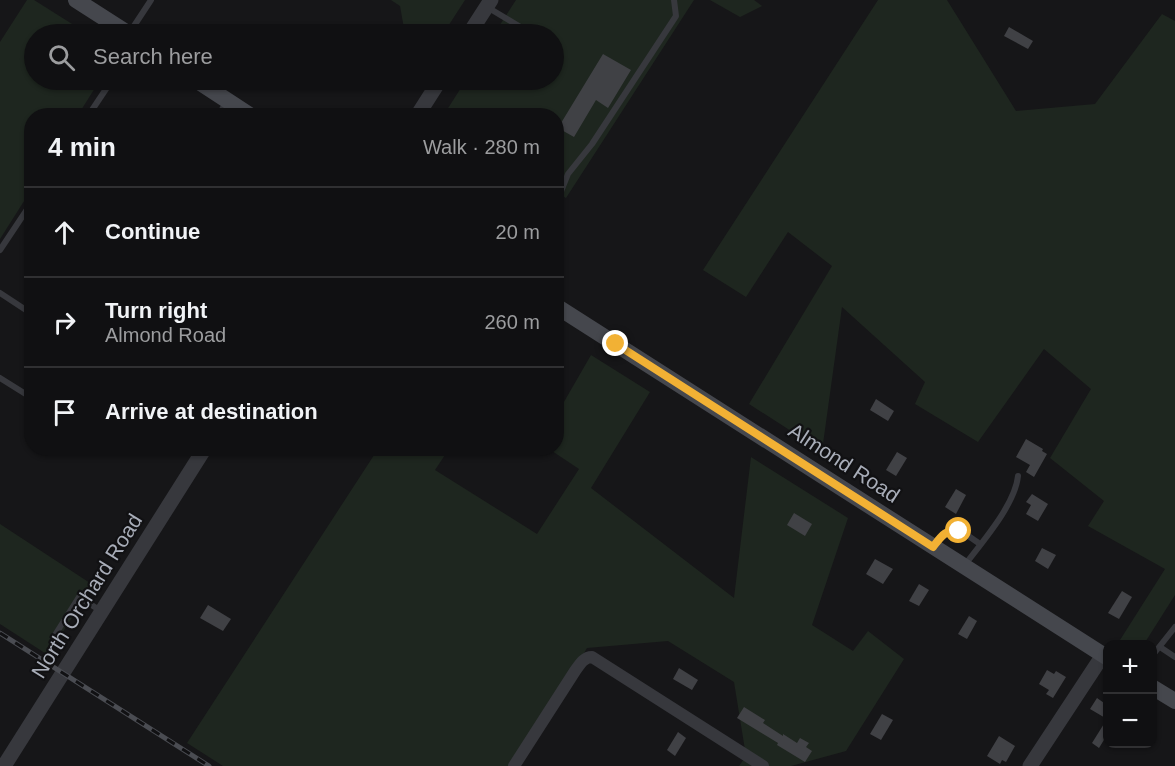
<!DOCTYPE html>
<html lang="en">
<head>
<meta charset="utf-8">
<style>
  :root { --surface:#101012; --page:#19191b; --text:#f1f3f6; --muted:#9c9d9f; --line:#303032 }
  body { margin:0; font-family:Helvetica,sans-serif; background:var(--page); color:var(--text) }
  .controls { position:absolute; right:18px; bottom:18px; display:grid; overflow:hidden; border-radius:12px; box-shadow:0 2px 4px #0004 }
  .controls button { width:54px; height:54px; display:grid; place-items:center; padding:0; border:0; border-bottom:2px solid var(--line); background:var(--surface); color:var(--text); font:30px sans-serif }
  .stop { position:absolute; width:18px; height:18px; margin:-14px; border:4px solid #f2b134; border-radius:50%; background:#fff }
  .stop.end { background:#f2b134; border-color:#fff; box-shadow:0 2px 6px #0008 }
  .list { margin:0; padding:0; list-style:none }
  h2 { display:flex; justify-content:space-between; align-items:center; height:78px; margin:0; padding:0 24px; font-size:26px }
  h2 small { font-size:20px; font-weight:400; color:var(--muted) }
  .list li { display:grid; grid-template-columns:39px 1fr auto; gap:18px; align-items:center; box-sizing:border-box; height:90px; padding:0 24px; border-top:2px solid var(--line) }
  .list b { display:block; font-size:22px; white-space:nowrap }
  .list p { margin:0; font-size:20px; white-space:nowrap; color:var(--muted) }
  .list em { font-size:20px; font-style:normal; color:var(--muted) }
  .icon { flex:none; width:33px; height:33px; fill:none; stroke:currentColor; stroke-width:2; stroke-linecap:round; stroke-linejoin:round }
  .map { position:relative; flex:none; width:1175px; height:766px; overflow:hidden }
  .search { position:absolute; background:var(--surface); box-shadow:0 2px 4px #0004; left:24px; top:24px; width:540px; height:66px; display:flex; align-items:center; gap:15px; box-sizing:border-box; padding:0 21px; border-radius:33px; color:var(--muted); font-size:22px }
  .panel { position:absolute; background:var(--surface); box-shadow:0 2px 4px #0004; left:24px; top:108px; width:540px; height:348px; border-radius:24px }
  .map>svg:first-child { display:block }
  .green { fill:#1e261f }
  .building { fill:#404145 }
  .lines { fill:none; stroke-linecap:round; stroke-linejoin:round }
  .service { stroke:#37383d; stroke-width:6 }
  .minor { stroke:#37383d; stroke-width:12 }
  .tertiary { stroke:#37383d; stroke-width:15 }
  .secondary { stroke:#45474d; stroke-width:16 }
  .rail-casing { stroke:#4a4c52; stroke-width:5 }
  .rail { stroke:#111113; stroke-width:3; stroke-dasharray:9; stroke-linecap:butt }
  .route { stroke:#f2b134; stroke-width:8 }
  .labels { text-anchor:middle; stroke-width:4.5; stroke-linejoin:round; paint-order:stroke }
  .street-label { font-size:21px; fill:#a8adb8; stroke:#111113 }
</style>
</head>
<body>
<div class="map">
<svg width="1175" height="766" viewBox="0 0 1175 766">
  <rect width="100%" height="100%" fill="#161618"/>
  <g class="green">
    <path d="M27,0H34L88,34H34V80H100L78,115L32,116L31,190L0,239V42Z"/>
    <path d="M391,0H465L443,34H405L400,6Z"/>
    <path d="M516,0H694L566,198L557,193L556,116H443L466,80H554V34H494Z"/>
    <path d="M710,0H754L762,6L740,17Z"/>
    <path d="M878,0H947L1016,111L1095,104L1162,14L1175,21V595L1144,644H1126L1120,640L1165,569L1088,526L1104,501L1050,458L1091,389L1044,349L978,442L915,404L925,382L842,307L822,451L749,404L832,266L788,232L746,297L703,270Z"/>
    <path d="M591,355L650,392L591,488L734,598L751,457L848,518L812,625L853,651L868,631L904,659L846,751L791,766H739L746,756L734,682L668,641L587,648L516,766H223L187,743L378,449H449L435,470L537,534L579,469L549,449L556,448L557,414Z"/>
    <path d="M0,524L93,585L48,655L0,624Z"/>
  </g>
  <g class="building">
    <path d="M1009,27L1033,41L1028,49L1004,36Z"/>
    <path d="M603,54L631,70L608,108L596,100L574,137L558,128Z"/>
    <path d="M876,399L894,411L888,421L870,410Z"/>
    <path d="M1026,439L1043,449L1042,451L1047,454L1034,477L1026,472L1030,465L1016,457Z"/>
    <path d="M897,452L907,458L896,476L886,470Z"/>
    <path d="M956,489L966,495L956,514L945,507Z"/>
    <path d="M1032,494L1048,504L1038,521L1026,514L1031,505L1026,502Z"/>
    <path d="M794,513L812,524L805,536L787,525Z"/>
    <path d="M1042,548L1056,555L1048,569L1035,561Z"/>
    <path d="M875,559L893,569L883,584L866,574Z"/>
    <path d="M919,584L929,590L919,606L909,601Z"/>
    <path d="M1122,591L1132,597L1119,619L1108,613Z"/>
    <path d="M208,605L231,619L223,631L200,618Z"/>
    <path d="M969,616L977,621L967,639L958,634Z"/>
    <path d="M679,668L698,680L692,690L673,679Z"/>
    <path d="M1047,670L1054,674L1056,671L1066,677L1053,698L1046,694L1049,690L1039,684Z"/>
    <path d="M1097,698L1107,705V735L1099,748L1092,743L1107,719L1090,709Z"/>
    <path d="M744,707L765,720L763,723L783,736V734L797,743L800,738L809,743L806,747L812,751L805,762L777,745L778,743L737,718Z"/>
    <path d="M882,714L893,720L881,740L870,734Z"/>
    <path d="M678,732L686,738L675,756L667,750Z"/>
    <path d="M999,736L1015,746L1006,762L1002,760L1000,764L987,756Z"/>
  </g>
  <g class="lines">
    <g class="service">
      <path d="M487,7L532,34"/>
      <path d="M130,32L151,0"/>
      <path d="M88,116L112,80"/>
      <path d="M218,116L227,101"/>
      <path d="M556,204L568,174L592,144L676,16L674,0"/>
      <path d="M0,250L32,202"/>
      <path d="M0,293L32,314"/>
      <path d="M0,378L32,398"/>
      <path d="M933,547L944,534L953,529L967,535L980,544"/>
      <path d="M964,566C982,542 1015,505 1018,476"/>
      <path d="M55,635L79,597L101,611"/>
      <path d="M1160,647L1175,657"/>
      <path d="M1152,656L1175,627"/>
    </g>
    <path class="minor" d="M514,766L575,671C580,664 584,657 592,657L763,766"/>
    <g class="tertiary">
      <path d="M469,34L491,0"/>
      <path d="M417,116L440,80"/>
      <path d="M4,766L205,448"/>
      <path d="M1030,766L1103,655"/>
    </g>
    <g class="secondary">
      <path d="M76,0L129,34"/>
      <path d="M196,80L251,116"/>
      <path d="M556,306L1108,658"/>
      <path d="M1152,687L1175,701"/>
    </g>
    <g class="rail-casing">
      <path id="rail" d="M0,633L209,766"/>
    </g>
    <use href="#rail" class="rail"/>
  </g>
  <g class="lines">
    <path class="route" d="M616,344L933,547C940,538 946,528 959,531"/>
  </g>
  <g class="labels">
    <g class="street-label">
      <text transform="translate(844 463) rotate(33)" y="7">Almond Road</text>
      <text transform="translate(87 596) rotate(-58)" y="7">North Orchard Road</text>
    </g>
  </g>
</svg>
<div class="controls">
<button>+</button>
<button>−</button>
</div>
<div class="stop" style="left:959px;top:531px"></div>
<div class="stop end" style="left:616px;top:344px"></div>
<div class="search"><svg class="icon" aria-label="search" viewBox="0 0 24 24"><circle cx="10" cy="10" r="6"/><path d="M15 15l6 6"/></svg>Search here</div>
<section class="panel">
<h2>4 min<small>Walk · 280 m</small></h2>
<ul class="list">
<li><svg class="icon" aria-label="ahead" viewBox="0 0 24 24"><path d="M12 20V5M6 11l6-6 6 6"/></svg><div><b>Continue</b></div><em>20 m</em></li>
<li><svg class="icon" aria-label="right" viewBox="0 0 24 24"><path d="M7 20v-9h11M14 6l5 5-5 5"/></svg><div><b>Turn right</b><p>Almond Road</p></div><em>260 m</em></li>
<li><svg class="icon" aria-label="arrive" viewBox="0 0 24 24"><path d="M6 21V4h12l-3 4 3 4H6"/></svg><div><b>Arrive at destination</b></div></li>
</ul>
</section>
</div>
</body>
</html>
